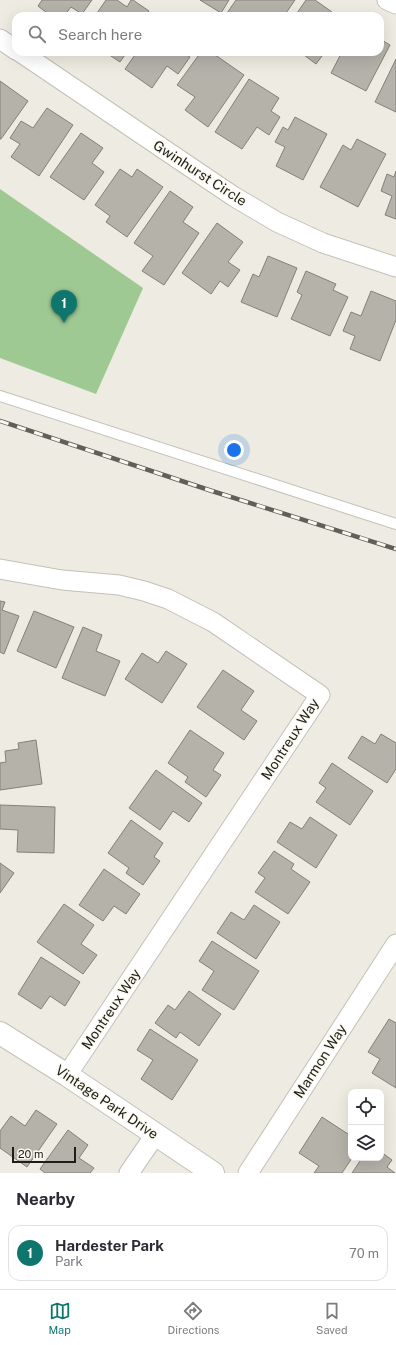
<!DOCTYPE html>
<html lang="en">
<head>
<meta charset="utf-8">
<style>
  :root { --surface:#fff; --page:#f2f2f3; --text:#2b2b33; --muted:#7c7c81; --line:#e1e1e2; --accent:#0f766e }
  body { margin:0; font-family:"Public Sans",sans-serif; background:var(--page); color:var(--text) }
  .controls { position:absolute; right:12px; bottom:12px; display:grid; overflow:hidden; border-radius:8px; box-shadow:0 4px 16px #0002 }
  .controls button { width:36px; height:36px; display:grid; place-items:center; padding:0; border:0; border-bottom:1px solid var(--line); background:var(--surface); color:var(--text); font:20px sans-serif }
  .scale { position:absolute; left:12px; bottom:10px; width:64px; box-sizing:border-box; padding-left:4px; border:2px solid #1e1d19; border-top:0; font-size:11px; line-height:14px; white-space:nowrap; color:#1e1d19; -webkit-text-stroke:3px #fbf9ef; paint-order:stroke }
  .you { position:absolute; left:234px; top:450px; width:14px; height:14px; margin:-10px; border:3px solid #fff; border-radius:50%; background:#1a73e8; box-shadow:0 0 0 6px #1a73e833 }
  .badge { display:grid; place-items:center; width:26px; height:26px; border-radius:50%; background:var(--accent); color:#fff; font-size:13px; font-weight:700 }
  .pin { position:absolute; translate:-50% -33px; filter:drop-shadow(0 1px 2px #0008) }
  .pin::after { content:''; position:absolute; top:21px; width:14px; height:12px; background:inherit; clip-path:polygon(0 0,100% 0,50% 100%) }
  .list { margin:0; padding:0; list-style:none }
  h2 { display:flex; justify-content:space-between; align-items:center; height:52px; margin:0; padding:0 16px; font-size:17px }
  h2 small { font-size:13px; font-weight:400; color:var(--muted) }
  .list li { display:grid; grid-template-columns:26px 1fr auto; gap:12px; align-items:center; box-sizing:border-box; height:56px; margin:0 8px 8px; padding:0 8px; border:1px solid var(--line); border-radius:12px }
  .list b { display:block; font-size:15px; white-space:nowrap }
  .list p { margin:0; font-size:13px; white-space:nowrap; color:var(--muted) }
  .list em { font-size:13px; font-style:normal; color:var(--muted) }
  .icon { flex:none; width:22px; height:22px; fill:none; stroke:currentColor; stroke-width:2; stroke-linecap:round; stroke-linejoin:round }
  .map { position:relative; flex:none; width:396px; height:1173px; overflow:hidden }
  .search { position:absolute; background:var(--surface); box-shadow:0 4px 16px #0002; left:12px; right:12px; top:12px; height:44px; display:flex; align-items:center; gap:10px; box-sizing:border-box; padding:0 14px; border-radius:12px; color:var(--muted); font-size:15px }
  .sheet { height:116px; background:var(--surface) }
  nav { display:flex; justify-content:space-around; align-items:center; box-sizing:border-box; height:56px; border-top:1px solid var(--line); background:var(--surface); font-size:11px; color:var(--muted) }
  nav a { display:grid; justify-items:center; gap:2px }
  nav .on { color:var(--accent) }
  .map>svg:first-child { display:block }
  .green { fill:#9ec993 }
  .building { fill:#b4b2a9; stroke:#838178 }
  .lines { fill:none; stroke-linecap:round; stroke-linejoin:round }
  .service-casing { stroke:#c3c1b7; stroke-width:12 }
  .minor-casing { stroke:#c3c1b7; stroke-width:21 }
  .tertiary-casing { stroke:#c3c1b7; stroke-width:24 }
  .service { stroke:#fff; stroke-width:10 }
  .minor { stroke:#fff; stroke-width:19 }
  .tertiary { stroke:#fff; stroke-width:22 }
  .rail-casing { stroke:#605f59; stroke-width:4.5 }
  .rail { stroke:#fbf9ef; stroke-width:3; stroke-dasharray:9; stroke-linecap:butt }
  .labels { text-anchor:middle; stroke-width:3; stroke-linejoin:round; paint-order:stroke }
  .street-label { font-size:14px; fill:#1e1d19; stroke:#fbf9ef }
</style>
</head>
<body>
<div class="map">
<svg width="396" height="1173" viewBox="0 0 396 1173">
  <rect width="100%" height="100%" fill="#eeece2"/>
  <path class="green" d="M0,189L143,288L96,394L0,358Z"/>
  <g class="building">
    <path d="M42,0H92L82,14L71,7L64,16H51L38,6Z"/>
    <path d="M106,0H117L127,7L131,0H133L149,11L146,16H95Z"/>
    <path d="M200,0H229L221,13Z"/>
    <path d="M236,0H295L284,16H225Z"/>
    <path d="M306,0H315L332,12L329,16H295Z"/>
    <path d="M380,39L390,45L366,91L331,73L342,52H380Z"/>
    <path d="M105,52H127L120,62Z"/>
    <path d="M137,52H182L190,57L178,74L167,66L152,88L125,69Z"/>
    <path d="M201,52H211L244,75L208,127L185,110L195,97L177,85Z"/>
    <path d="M300,52H325L316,64Z"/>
    <path d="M396,59V112L375,102Z"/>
    <path d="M249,79L279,98L271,111L280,117L269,135L257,127L242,149L215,132Z"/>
    <path d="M0,81L28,101L1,139H0Z"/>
    <path d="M47,108L73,125L39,176L11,157L20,144L10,138L21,121L33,128Z"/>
    <path d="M295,117L327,134L303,180L276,166L285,147L275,142L283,127L288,130Z"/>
    <path d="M81,133L103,148L92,163L104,172L84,200L50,177Z"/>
    <path d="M357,139L386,154L358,207L320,187L343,145L351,150Z"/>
    <path d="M120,169L132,177L137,169L163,187L127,237L106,222L110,216L95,205Z"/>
    <path d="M396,171V219L385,215L392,196L381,191L387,174L394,177Z"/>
    <path d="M170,191L193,207L183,222L199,233L164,285L142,271L153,256L134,243Z"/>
    <path d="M217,223L243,242L228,262L240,270L228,287L220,281L211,294L182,273Z"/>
    <path d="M268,256L297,268L277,317L241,302L253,274L259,277Z"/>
    <path d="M306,271L336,284L333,290L348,297L330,336L291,319L302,295L297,292Z"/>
    <path d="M371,291L396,301V320L380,361L350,349L355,336L343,331L351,312L361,316Z"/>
    <path d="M0,601L5,602L2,610L19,616L4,654L0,652Z"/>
    <path d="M34,611L74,627L56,668L17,651Z"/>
    <path d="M83,627L102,635L96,651L120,661L105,696L62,678Z"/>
    <path d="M166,651L187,664L162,703L125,679L142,653L158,663Z"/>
    <path d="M223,670L254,691L241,710L257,721L244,740L197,707Z"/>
    <path d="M190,730L224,753L213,770L221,775L206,797L185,782L188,777L168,763Z"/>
    <path d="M381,734L396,743V769L387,783L348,758L362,736L375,744Z"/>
    <path d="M36,740L42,784L0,790V763L6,762L5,751L19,749L18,743Z"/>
    <path d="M332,763L373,791L350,825L316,802L326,788L319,783Z"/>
    <path d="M156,770L202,803L189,822L173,811L160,830L129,808Z"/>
    <path d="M0,805L55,807L54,853L17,852L18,830L0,829Z"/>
    <path d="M310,817L337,835L316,868L277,842L290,822L302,829Z"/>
    <path d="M131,820L163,843L154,857L160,861L143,885L126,873L129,868L108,853Z"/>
    <path d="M274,851L294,864L291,869L310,882L288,914L255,892L265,878L258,873Z"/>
    <path d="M0,863L14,873L0,893Z"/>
    <path d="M104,869L140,894L126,914L114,906L103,921L79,905Z"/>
    <path d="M64,904L94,925L81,944L97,955L83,974L37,942Z"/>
    <path d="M254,905L280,922L256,959L217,933L231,912L244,920Z"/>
    <path d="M212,941L259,971L234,1010L202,990L214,971L199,961Z"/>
    <path d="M41,957L80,982L65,1006L50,996L41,1009L18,994Z"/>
    <path d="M189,991L221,1014L199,1046L180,1032L176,1038L155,1023L168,1005L175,1010Z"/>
    <path d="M389,1019L396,1023V1088L372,1073L380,1059L368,1052Z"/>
    <path d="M150,1029L198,1060L172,1100L141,1079L153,1060L137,1050Z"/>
    <path d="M36,1110L57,1124L27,1167L0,1148V1131L11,1116L25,1126Z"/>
    <path d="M322,1117L351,1136V1158H352L342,1173H314L319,1166L299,1153Z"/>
    <path d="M68,1130L88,1145L79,1158L94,1168L90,1173H45L40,1169Z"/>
    <path d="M381,1152L392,1160L387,1167L395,1173H352L362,1158H381Z"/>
  </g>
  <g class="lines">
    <g class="service-casing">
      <path id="service" d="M0,396L396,524"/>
    </g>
    <g class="minor-casing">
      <g id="minor">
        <path d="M387,0L396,4"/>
        <path d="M0,39L16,50"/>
        <path d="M20,52L233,196L277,222L323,243L396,267"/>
        <path d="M0,569L62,580L119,585L144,591L168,599L213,622L320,695L67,1075"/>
        <path d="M129,1173L155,1135"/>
        <path d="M248,1173L396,944"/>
      </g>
    </g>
    <g class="tertiary-casing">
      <path id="tertiary" d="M0,1033L67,1075L213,1173"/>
    </g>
    <use href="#service" class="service"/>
    <use href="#minor" class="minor"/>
    <use href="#tertiary" class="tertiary"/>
    <g class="rail-casing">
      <path id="rail" d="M0,421L212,491L396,549"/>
    </g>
    <use href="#rail" class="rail"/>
  </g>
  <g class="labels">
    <g class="street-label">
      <text transform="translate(200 173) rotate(33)" y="5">Gwinhurst Circle</text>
      <text transform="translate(290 739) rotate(-57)" y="5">Montreux Way</text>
      <text transform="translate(111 1009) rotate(-56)" y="5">Montreux Way</text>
      <text transform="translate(320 1061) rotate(-57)" y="5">Marmon Way</text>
      <text transform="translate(107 1102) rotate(34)" y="5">Vintage Park Drive</text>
    </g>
  </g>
</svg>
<div class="controls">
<button><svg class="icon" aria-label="locate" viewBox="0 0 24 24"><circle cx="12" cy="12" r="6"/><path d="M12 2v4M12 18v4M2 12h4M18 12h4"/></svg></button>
<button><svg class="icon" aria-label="layers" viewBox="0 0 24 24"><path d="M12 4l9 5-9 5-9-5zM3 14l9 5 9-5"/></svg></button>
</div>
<div class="scale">20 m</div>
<div class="you"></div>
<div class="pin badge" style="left:64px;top:323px">1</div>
<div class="search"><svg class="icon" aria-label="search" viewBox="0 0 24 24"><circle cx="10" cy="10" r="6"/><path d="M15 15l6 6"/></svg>Search here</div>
</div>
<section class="sheet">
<h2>Nearby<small></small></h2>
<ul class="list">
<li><span class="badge">1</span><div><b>Hardester Park</b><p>Park</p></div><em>70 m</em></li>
</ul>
</section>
<nav>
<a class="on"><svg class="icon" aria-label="map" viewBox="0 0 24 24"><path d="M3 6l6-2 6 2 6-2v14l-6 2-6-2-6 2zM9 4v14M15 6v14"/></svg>Map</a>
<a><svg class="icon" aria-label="directions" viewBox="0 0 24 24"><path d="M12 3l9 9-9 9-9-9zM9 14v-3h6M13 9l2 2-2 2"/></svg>Directions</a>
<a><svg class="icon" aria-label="saved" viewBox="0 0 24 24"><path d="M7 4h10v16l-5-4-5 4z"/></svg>Saved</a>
</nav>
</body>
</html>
